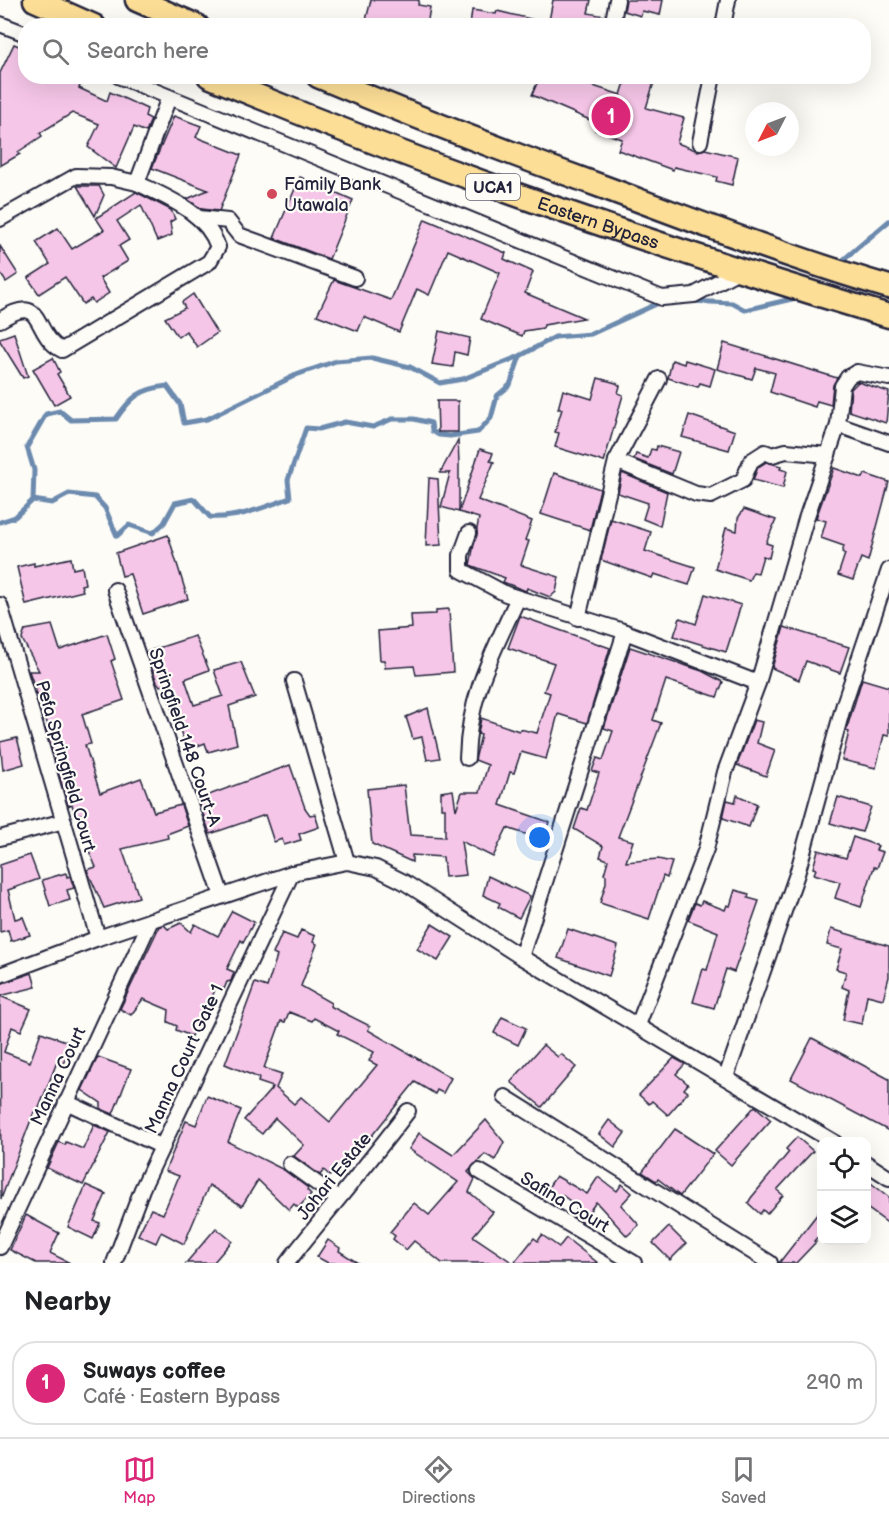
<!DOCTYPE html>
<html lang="en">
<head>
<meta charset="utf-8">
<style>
  :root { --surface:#fff; --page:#f6f6f6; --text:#202124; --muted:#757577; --line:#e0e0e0; --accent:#db2777 }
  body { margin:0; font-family:"Balsamiq Sans",sans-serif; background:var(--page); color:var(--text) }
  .controls { position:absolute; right:18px; bottom:18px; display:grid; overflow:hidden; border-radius:12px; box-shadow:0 6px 24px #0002 }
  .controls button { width:54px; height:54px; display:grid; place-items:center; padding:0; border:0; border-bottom:2px solid var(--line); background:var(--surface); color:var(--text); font:30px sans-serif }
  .compass { position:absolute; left:745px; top:102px; width:54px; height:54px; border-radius:50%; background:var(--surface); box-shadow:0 6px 24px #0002; rotate:228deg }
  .you { position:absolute; left:540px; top:838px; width:21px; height:21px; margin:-15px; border:4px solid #fff; border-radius:50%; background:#1a73e8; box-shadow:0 0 0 9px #1a73e833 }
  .badge { display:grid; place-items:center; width:39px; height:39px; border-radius:50%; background:var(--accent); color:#fff; font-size:20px; font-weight:700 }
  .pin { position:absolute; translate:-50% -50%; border:3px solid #fff; box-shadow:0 2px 6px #0006 }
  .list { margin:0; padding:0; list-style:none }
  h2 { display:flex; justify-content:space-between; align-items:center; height:78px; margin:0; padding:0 24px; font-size:26px }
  h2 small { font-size:20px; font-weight:400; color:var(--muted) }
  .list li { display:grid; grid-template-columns:39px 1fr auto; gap:18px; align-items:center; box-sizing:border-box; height:84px; margin:0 12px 12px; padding:0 12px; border:2px solid var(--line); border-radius:24px }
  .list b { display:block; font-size:22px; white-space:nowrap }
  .list p { margin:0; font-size:20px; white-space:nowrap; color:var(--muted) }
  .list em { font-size:20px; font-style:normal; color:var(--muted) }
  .icon { flex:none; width:33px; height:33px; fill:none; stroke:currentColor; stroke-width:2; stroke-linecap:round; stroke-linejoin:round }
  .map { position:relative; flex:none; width:889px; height:1263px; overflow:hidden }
  .search { position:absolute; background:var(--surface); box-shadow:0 6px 24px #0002; left:18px; right:18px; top:18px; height:66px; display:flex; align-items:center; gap:15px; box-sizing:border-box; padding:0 21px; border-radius:24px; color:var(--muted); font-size:22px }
  .sheet { height:174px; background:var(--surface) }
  nav { display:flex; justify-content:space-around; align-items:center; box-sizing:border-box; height:84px; border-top:2px solid var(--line); background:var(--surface); font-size:16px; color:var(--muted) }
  nav a { display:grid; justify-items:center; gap:3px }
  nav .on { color:var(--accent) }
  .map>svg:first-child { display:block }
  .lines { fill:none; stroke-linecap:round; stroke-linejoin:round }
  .stream { stroke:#6c8aae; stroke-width:5 }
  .building { fill:#f6c6e8; stroke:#22223b; stroke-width:1.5; fill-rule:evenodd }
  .street-casing { stroke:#22223b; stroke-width:18 }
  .primary-casing { stroke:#22223b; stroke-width:27 }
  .street { stroke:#fdfcf7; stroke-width:14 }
  .primary { stroke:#fcde96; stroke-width:22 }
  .poi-dot { fill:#d1495b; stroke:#fdfcf7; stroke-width:2 }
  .labels { text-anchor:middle; stroke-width:4.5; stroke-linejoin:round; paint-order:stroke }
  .shield { fill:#fdfcf7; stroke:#646373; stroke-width:1.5 }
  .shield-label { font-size:16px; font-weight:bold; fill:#22223b }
  .poi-label { font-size:18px; fill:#22223b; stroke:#fdfcf7; text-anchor:start }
  .street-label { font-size:18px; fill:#22223b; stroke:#fdfcf7 }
</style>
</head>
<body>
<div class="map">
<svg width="889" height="1263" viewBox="0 0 889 1263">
  <rect width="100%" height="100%" fill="#fdfcf7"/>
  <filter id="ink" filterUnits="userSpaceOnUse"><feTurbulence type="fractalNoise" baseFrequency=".0167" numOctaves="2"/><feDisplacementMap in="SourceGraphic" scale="12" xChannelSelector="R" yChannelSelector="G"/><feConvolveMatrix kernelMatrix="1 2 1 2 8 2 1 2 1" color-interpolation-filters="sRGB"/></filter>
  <g filter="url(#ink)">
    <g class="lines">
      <g class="stream">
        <path d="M842,261L889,221"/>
        <path d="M690,301L732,303L745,310L796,298"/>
        <path d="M33,500L52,503L69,494L95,497L105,508L117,536L129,525L153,533L164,523L175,503L194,499L210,517C238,519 264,507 290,498L288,480L306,428L319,429L345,422L373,427L392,419H414L431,423L432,431L439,435L450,436L478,432L491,418L497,396L510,385L520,356"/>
        <path d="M0,522L15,517L33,500L34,470L27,447L46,414L60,411L71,420L116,419C131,397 140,389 167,386L180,404L184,423L207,419L296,375L336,361L372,358L410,367L440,383L463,379L520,356L555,337L591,334L663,301"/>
      </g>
    </g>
    <g class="building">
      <path d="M371,0H419L418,5L430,7L427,26L365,24Z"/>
      <path d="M553,0H591L588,13L605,16L603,26H548Z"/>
      <path d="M626,0H663L660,15L642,11L641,16L624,11Z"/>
      <path d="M472,10L496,14L497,11L535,20L534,26H470Z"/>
      <path d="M14,44L26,49V76H84L79,88L107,101L110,92L147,109L145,116L151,119L146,132L134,127L116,168L88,147L99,124L72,113L40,133L42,136L18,152L20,154L0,166V73Z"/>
      <path d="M540,76H593L590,85L621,95L627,76H656L646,108L684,118L677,143L698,151L705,149L738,157L732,185L716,181L717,177L674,167L673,170L618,150L622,139L595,130L597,123L532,95Z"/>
      <path d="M174,116L201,126L196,137L241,155L219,211L202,209L187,199L208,190L152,168Z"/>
      <path d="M300,177L353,200L329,259L274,238Z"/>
      <path d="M77,186H99L104,195L95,216Z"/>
      <path d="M136,192L171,210L175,219L170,222L172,235L157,241L141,205L117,221L129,240L119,246L128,261L100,278L109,293L94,303L91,299L83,304L65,277L39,294L28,278L50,264L36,242L58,228L72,249L104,230L96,218Z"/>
      <path d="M425,219L506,253L504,259L533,272L525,293L584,318L544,325L543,328L524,331L522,336L481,319L500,273L448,250L429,295L417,289L399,332L364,317L358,331L317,315L334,280L391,300Z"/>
      <path d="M0,246L18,274L6,282L0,273Z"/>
      <path d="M193,294L217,333L197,347L186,331L178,337L165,318L185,308L182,302Z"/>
      <path d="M439,331L470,338L467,355L455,352L453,367L432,364Z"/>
      <path d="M14,333L28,376L23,378L0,341V338Z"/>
      <path d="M724,343L837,378L833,385L831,405L817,401L815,407L770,392L775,373L756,368L752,379L717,369Z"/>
      <path d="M53,358L60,372L57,374L70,396L54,405L33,369Z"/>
      <path d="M672,360L684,364L685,360L715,369L710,386L700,383L698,387L668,378Z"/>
      <path d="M598,378L616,383L620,386L618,393L623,395L604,462L555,447L559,433L555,432L562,409H558L563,390L592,399Z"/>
      <path d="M858,382L889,392L886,423L849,411L851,389Z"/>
      <path d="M437,401H458V432H438Z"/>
      <path d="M689,415L735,431L729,450L682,437Z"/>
      <path d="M458,440L459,464V512L441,507L450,473H440Z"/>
      <path d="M657,446L679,452L672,474L634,459L636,454L648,458L651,449L656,450Z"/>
      <path d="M480,449L493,453L490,461L494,462L478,500L532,521L525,540L529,541L521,565L559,577L556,592L550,597L527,588L526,591L503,582L505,578L470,565L479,518L459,512Z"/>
      <path d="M766,462L781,466L780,469L787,471L783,488L753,480L758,467Z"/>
      <path d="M834,468L863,478L865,474L889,482L868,561L861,558L853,580L838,575L845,554L842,552L844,546L821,538L826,521L816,518Z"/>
      <path d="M554,473L600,489L590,530L541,514Z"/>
      <path d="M622,473L667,492L660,526L643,519L648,503L618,493Z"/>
      <path d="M429,478L438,479L441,545L426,546Z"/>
      <path d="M744,509L776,520L766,543L772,545L769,558L763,556L758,573L753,572L749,580L715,569L726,528L737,531L738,518Z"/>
      <path d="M611,519L651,532L645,551L695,567L689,585L654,574L652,578L601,560Z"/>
      <path d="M168,535L188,599L143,614L130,574L122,576L116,553Z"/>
      <path d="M71,558L73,569L82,567L85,584L81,585L83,591L26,605L17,567L34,563V566Z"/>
      <path d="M705,594L741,605L726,652L674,636L680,618L696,624Z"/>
      <path d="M449,609L453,672L416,675L414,666L385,668L384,660H380L378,631L412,628L411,615L436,614V610Z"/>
      <path d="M520,616L610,648L587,723L558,714L546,759L521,752L514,773L510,772L500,805L549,822L543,840L507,828L493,857L461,841L466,875L445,877L443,857L412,855V862L372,844L367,789L404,785L410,835L445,837V808H441V792L453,790L456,810L462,792H480L488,765L475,760L481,735L478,734L481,718L519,731L520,729L537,733L550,693L544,691L554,663L508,648Z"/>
      <path d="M52,625L60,650L107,634L115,659L111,661L124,700L82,714L91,744L85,745L100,793L141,778L154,812L181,805L188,826L167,834L168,838L122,849L139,897L104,908L87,870L96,867L89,851L95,849L84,818L82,819L81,814L75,815L72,804L68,806L46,729L49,728L29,671H39L22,639L25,630Z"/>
      <path d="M784,627L849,647L840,673L806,661L799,680L772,668Z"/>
      <path d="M195,636L209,670L185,679L194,705L223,696L214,670L241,662L255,697L229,706L237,744L208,752L205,743L187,750L164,685L160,686L157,682L146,652Z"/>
      <path d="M630,647L702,671L723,682L717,697L666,680L653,720L661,723L618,837L633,841L626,862L658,859L672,862L667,878L663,876L649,919L600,903L606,883V875L604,874L608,860L600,857L603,846L574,829L581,808L587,810L599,773L592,771L597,758L603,760L613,731L604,728Z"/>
      <path d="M862,679L889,687V736L884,735L876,768L842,760L849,732L846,731Z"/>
      <path d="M428,708L440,758L427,760L422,737L413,739L406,717Z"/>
      <path d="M754,720L762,722L757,743L775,750L766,776L737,765Z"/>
      <path d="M17,738L24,764L3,770L0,742Z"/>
      <path d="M290,765L305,808L310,815L315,814L319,827L299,834L301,840L284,845L282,839L274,842L265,815L210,834L198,799Z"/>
      <path d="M737,795L757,804L749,827L723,818L727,800L735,802Z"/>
      <path d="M838,797L871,807L862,832L830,823Z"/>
      <path d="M853,837L878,846L876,850L883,852L877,868L874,867L861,907L835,898L840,882L814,874L816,869L813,868L818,850L846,858Z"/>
      <path d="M30,855L39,879L8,890L15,919L23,917L30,935L11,941L8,930L0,932V865Z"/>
      <path d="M66,873L67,877L70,876L74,888L67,890L70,900L50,906L42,880Z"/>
      <path d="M488,876L530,896L519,918L498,907L500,903L483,895Z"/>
      <path d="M735,890L749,894L748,898L759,901L734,972L726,969L714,1008L693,1002L703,969L707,970L718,932L688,920L695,903L700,905L702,901L725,910L727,905L730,906Z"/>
      <path d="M232,911L254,922L243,942L241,940L227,969L234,972L231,981L227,982L224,989L216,987L199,1031L194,1029L191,1036L176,1030L177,1026L168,1022L169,1010L143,999L131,1015L120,1009L159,927L164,925L168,929L181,923L191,932L195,924L218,936Z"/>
      <path d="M432,924L453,937L438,961L417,949Z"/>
      <path d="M568,929L618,946L609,976L558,958Z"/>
      <path d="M831,929L889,946V977L883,999L867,995L862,1024L843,1020L849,990L842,987L846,972L836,969L842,949L827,945Z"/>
      <path d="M301,930L315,936L313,942L317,944L301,986L331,1003L330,1006L370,1026L368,1030L451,1078L443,1093L437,1090L435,1094L415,1082L366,1143L362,1140L330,1176L324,1170L320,1175L294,1156L304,1145L275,1118L262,1134L244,1120L273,1087L258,1082L259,1078L225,1064L255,983L267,987L277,956L273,954L282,933L297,939ZM289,1012L312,1021L314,1018L339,1031L337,1034L374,1052L369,1061L377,1065L330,1122L301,1097L294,1104L276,1088L282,1074L264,1068L281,1021L285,1022Z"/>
      <path d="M32,973L36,987L0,996V984Z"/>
      <path d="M0,996L31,1009L21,1031L12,1027L4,1052L30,1062L41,1032L71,1043L63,1064L57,1062L37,1113L34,1112L1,1199Z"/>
      <path d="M502,1017L526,1028L518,1045L494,1033Z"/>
      <path d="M812,1038L889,1079V1131L791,1079Z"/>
      <path d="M543,1045L558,1057L561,1054L576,1067L542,1107L511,1082Z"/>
      <path d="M98,1057L131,1069L113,1114L101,1109V1103L82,1090Z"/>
      <path d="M674,1058L685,1064L676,1074L688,1084L684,1089L688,1092L668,1115L652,1101L649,1104L639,1095Z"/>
      <path d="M207,1096L241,1110L228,1142L284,1170L308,1188L307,1190L311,1194L298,1208L294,1204L289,1210L258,1180L242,1206L209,1185L184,1244L161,1232L156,1243L138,1235L151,1209L163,1214L179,1176L165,1171L186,1121L196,1125Z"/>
      <path d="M755,1106L771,1120L731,1165L715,1151Z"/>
      <path d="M486,1120L504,1142L495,1160L485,1154L468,1172L475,1179L469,1192L493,1212L473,1236L513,1263H442L414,1241L406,1250L393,1239L395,1236L390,1232L414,1203L429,1215L458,1182L409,1149L419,1133L453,1155Z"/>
      <path d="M609,1120L625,1133L615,1147L599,1134Z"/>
      <path d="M94,1125L110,1132L83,1185L47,1168L59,1142L65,1145L66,1142L83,1149Z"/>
      <path d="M675,1129L713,1154L680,1196L658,1179L656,1181L642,1172Z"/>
      <path d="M797,1137L813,1151L777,1190L783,1195L767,1214L763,1210L760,1214L748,1203L751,1198L789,1152L786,1149Z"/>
      <path d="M556,1176L587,1194L598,1177L617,1191L622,1184L632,1193L621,1205L639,1225L627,1236L596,1202L582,1222L572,1216L578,1207L562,1195L558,1201L545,1192Z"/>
      <path d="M867,1180L889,1197V1224L867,1208Z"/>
      <path d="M86,1185L106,1194L94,1221L100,1223L93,1239L68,1227Z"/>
      <path d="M822,1208V1232L814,1241L816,1242L796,1263H779Z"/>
      <path d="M26,1215L59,1233L50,1253L70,1263H36L10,1250Z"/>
      <path d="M669,1227L686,1244L670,1260L653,1243Z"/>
      <path d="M216,1228L232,1241L213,1263H186Z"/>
      <path d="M542,1235L559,1247L566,1238L598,1263H514L534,1238L538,1241Z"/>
      <path d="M328,1240L340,1248L339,1251L358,1263H328L317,1257Z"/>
    </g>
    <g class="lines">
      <g class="street-casing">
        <g id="street">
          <path d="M0,24L26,34"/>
          <path d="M612,26L617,0"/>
          <path d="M723,26L728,0"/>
          <path d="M118,76L662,298L694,295L738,271"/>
          <path d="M700,142L713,76"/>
          <path d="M199,218L228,221L239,235L355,278"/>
          <path d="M0,219L76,176L111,177L137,183L169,97"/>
          <path d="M0,320C46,291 31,334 62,350L209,262L218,247C206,212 168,198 137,183"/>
          <path d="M838,425L889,443"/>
          <path d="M616,461L696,494L711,496L743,480L751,461L765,452L772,455L786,451L828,455"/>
          <path d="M469,533L461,555V570L506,594L620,630L758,683"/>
          <path d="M115,590L222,896"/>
          <path d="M0,605L98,938"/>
          <path d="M578,618L616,461L659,379"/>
          <path d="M294,681L347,862"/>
          <path d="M467,758C469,694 492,655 518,598"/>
          <path d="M0,838L64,821"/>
          <path d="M521,957L625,632"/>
          <path d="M0,975L98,938L292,873L347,862L376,868L404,882L521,957L834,1142"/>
          <path d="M638,1025L706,849L725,772L758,683L806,519L838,425L842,386L848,377L857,372L889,378"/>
          <path d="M726,1077L797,874L844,704L889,570"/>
          <path d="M505,1097L770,1263"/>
          <path d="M66,1102L163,1147"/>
          <path d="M866,1163L889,1178"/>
          <path d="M290,1164L337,1198"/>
          <path d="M479,1171L634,1263"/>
          <path d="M0,1247L151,920"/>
          <path d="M114,1263L142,1189L292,873"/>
          <path d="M287,1263C327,1212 369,1163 408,1111"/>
        </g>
      </g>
      <g class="primary-casing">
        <g id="primary">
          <path d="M35,0L94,26"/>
          <path d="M137,0L197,26"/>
          <path id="s1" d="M209,76C431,169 658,247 889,316"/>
          <path d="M318,76C413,116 509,153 606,188C700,223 793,259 889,287"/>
        </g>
      </g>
      <use href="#street" class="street"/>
      <use href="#primary" class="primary"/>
    </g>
  </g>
  <circle class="poi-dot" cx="272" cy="194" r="6"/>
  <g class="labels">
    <rect class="shield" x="466" y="174" width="54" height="26" rx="4.5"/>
    <g class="shield-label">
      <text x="493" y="193">UCA1</text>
    </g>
    <g class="poi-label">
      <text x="284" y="190">Family Bank<tspan x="284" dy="21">Utawala</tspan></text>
    </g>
    <g class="street-label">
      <text dy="6" stroke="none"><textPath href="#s1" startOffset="416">Eastern Bypass</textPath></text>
      <text transform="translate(185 737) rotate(71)" y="6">Springfield 148 Court-A</text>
      <text transform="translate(66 766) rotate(74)" y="6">Pefa Springfield Court</text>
      <text transform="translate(184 1059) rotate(-65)" y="6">Manna Court Gate 1</text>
      <text transform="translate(58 1076) rotate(-65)" y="6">Manna Court</text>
      <text transform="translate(334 1176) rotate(-51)" y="6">Johari Estate</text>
      <text transform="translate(565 1202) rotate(31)" y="6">Safina Court</text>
    </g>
  </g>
</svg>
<div class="controls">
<button><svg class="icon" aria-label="locate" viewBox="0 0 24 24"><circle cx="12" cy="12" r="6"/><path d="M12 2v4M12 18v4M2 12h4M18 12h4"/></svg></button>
<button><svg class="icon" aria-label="layers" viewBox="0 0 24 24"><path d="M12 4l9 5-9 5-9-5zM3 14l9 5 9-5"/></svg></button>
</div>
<svg class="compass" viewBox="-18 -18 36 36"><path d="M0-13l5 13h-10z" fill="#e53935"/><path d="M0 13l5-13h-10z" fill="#757577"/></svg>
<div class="you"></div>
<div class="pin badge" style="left:611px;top:116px">1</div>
<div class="search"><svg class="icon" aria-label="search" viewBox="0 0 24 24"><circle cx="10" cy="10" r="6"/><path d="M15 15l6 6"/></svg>Search here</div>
</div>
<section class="sheet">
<h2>Nearby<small></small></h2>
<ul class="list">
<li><span class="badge">1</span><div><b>Suways coffee</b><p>Café · Eastern Bypass</p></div><em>290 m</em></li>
</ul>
</section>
<nav>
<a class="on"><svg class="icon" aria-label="map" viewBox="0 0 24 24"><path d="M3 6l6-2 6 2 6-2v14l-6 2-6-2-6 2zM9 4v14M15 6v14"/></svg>Map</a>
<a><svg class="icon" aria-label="directions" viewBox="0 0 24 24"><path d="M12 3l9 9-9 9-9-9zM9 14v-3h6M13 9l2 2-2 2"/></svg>Directions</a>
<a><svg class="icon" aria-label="saved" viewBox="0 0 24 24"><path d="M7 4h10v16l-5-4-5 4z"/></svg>Saved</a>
</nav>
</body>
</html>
